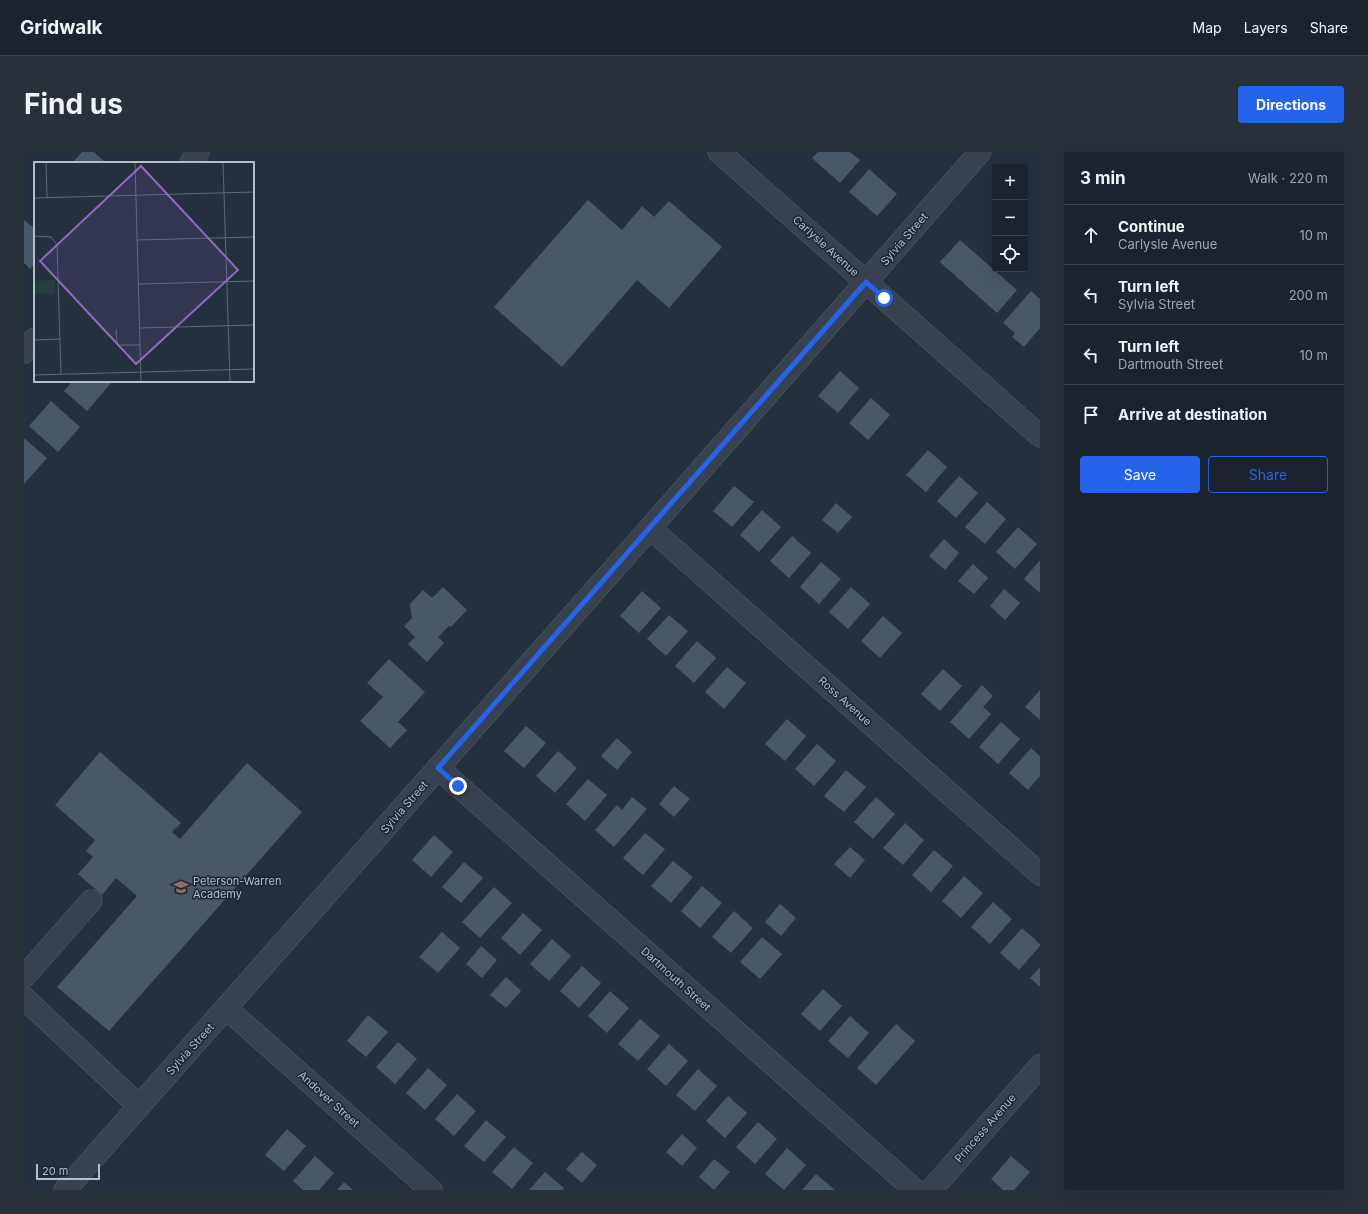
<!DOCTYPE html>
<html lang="en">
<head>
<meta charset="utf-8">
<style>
  :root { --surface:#1b242e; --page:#28303a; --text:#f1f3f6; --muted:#a0a4aa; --line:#39414a; --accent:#2563eb }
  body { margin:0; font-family:Inter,sans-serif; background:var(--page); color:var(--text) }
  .controls { position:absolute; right:12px; top:12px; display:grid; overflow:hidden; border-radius:4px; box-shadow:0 4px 16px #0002 }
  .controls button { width:36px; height:36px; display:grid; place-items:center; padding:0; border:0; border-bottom:1px solid var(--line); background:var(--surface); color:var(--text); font:20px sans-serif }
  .scale { position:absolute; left:12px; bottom:10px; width:64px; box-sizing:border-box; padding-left:4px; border:2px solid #b4bdc9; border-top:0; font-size:11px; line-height:14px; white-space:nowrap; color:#b4bdc9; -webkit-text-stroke:3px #1d2733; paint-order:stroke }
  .stop { position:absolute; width:12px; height:12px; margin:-9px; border:3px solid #2563eb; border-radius:50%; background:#fff }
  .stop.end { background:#2563eb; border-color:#fff; box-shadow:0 1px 4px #0008 }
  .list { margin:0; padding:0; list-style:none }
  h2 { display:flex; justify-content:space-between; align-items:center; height:52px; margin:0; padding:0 16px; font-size:17px }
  h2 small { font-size:13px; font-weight:400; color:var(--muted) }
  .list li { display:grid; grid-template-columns:26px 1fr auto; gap:12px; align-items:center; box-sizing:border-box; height:60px; padding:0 16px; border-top:1px solid var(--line) }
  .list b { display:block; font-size:15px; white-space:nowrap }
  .list p { margin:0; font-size:13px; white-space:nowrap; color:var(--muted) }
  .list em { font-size:13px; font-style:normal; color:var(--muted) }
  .actions { display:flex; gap:8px; padding:12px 16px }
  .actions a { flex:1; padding:9px 0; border:1px solid var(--accent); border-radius:4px; text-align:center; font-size:14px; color:var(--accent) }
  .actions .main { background:var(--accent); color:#fff }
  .icon { flex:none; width:22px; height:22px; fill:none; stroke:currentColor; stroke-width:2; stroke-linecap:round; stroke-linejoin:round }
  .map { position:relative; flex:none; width:1016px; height:1038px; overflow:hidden; border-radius:4px }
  header { display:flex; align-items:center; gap:24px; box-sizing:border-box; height:56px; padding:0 20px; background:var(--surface); border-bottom:1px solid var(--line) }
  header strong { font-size:19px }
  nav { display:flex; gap:22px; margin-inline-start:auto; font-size:14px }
  .intro { display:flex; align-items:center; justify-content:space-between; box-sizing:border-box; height:96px; padding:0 24px }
  h1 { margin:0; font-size:28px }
  .button { padding:10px 18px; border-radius:4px; background:var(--accent); color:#fff; font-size:14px; font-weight:700 }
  main { display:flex; gap:24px; padding:0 24px }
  aside { flex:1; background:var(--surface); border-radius:4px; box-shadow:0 4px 16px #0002 }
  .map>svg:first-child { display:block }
  .building { fill:#4a5766 }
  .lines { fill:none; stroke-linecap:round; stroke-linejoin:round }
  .minor-casing { stroke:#56606c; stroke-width:23 }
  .minor { stroke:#38424e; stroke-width:22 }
  .route { stroke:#2563eb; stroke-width:5 }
  .labels { text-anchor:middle; stroke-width:3; stroke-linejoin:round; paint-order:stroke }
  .street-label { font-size:11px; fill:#b4bdc9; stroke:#1d2733 }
  .poi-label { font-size:11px; fill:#b4bdc9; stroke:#1d2733; text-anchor:start }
  .inset-road { fill:none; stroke:#5e6876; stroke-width:1 }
  .view { fill:#9266c3; fill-opacity:0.15; stroke:#9266c3; stroke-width:2 }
  .inset-edge { fill:none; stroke:#b4bdc9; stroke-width:2 }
</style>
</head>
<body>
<header>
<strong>Gridwalk</strong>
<nav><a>Map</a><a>Layers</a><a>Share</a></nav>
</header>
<div class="intro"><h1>Find us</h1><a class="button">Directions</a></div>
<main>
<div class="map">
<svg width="1016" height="1038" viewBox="0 0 1016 1038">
  <rect width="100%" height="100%" fill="#24303e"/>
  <g class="building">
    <path d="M58,0H70L82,11H48Z"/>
    <path d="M794,0H826L836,8L816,31L788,6Z"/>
    <path d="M845,17L873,42L853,64L825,40Z"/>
    <path d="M564,48L598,78L618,54L630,65L645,49L698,95L645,156L613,128L538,215L470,155Z"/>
    <path d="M0,68L11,77V111L6,117L0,111Z"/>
    <path d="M936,88L993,138L973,161L916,110Z"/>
    <path d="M1007,139L1016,147V176L1000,195L988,185L991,181L979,171Z"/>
    <path d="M816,219L835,236L814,261L794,244Z"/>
    <path d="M49,229H85L87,231L63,259L40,239Z"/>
    <path d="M847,246L866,263L844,288L825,271Z"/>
    <path d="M27,249L56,275L34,300L5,274Z"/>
    <path d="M0,286L23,306L0,332Z"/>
    <path d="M904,298L923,315L902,340L882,323Z"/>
    <path d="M935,324L954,341L932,366L913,349Z"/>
    <path d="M710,334L730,350L708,375L689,359Z"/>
    <path d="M963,350L982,367L961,392L941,375Z"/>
    <path d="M812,351L828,365L814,381L798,368Z"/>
    <path d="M738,358L757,375L735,400L716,383Z"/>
    <path d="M994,375L1013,392L991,417L972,400Z"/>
    <path d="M768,384L787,401L765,426L746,409Z"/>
    <path d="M920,387L935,401L921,418L905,404Z"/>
    <path d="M1016,408V441L1000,427Z"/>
    <path d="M797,410L817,427L795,452L776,435Z"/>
    <path d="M949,412L964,426L950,442L934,429Z"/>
    <path d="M419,435L443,458L427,475L425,474L414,485L420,491L403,510L384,492L391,485L380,474L388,466L386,452L399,438L408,446Z"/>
    <path d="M827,435L846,452L824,477L805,460Z"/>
    <path d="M980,437L996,451L981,468L966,454Z"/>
    <path d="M618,439L637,456L615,481L596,464Z"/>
    <path d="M645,463L664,479L642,504L623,487Z"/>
    <path d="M859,464L878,481L856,506L837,489Z"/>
    <path d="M673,489L692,506L670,531L651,514Z"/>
    <path d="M365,507L401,540L374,570L383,578L366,596L336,569L359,545L343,531Z"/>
    <path d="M703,515L722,531L700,557L681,540Z"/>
    <path d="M919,517L938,534L916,559L897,542Z"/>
    <path d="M958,533L969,544L959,555L967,562L945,587L926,570Z"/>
    <path d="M1016,538V568L1001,555Z"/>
    <path d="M763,567L782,584L761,609L741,592Z"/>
    <path d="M977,570L996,587L974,612L955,595Z"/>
    <path d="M502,574L522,591L500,616L480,599Z"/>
    <path d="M593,586L608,600L593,618L577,604Z"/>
    <path d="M793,592L812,609L790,634L771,617Z"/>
    <path d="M1007,596L1016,604V624L1004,638L985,621Z"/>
    <path d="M534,599L553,616L531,641L512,624Z"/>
    <path d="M76,600L157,671L148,680L156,687L223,611L278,660L85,879L33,835L113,744L92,726L78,743L54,722L69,705L62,699L71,688L31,653Z"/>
    <path d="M822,618L842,635L820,660L800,644Z"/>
    <path d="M564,627L583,643L561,669L542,652Z"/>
    <path d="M650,634L666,647L650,665L635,652Z"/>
    <path d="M608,645L623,657L590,695L571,678L593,653L598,658Z"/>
    <path d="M852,645L871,662L849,687L830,670Z"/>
    <path d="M881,671L900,688L879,713L859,696Z"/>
    <path d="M621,681L641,697L619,723L599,706Z"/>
    <path d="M410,683L429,700L407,725L388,708Z"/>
    <path d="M826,695L841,708L826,726L810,712Z"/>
    <path d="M910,698L929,714L907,740L888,723Z"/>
    <path d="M649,709L669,725L647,751L627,734Z"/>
    <path d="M440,710L459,726L437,751L418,735Z"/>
    <path d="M940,724L959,741L937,766L918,749Z"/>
    <path d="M678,734L698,751L676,776L657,759Z"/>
    <path d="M470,735L488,751L456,786L438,770Z"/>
    <path d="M969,750L988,767L966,792L947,775Z"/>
    <path d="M756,752L772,766L757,784L741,770Z"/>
    <path d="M710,759L729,776L707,801L688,785Z"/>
    <path d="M499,761L518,778L496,803L477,786Z"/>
    <path d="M998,776L1016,792V794L995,818L976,801Z"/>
    <path d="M418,780L436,796L414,821L395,805Z"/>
    <path d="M738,785L758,802L736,827L716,810Z"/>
    <path d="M528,787L547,804L525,829L506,812Z"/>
    <path d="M457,794L473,808L458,826L442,812Z"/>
    <path d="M558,814L577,831L555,856L536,839Z"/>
    <path d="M1016,815V835L1006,826Z"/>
    <path d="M482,825L497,839L482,856L466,843Z"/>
    <path d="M799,837L818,854L796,879L777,862Z"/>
    <path d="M586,839L605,856L583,881L564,864Z"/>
    <path d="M344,863L364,880L342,905L323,889Z"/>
    <path d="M826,864L845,881L824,906L804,889Z"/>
    <path d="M616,867L636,884L614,909L594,892Z"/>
    <path d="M872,872L891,889L852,933L833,916Z"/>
    <path d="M374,890L393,907L371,932L352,915Z"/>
    <path d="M645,892L664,909L642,934L623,917Z"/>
    <path d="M404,916L423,933L401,958L382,941Z"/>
    <path d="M674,917L693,934L671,959L652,943Z"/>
    <path d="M433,942L452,959L430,984L411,967Z"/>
    <path d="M704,944L723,961L701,986L682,969Z"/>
    <path d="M462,968L482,985L460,1010L440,994Z"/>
    <path d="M734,970L753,987L731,1012L712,995Z"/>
    <path d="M263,977L282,994L260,1019L241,1003Z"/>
    <path d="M658,982L673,996L658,1014L642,1000Z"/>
    <path d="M490,995L509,1011L488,1037L468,1020Z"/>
    <path d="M763,996L782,1013L760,1038L741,1022Z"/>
    <path d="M558,1000L573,1013L558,1031L542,1017Z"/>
    <path d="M291,1004L310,1021L295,1038H279L269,1029Z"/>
    <path d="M987,1004L1006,1020L990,1038H979L967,1027Z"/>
    <path d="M690,1007L706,1020L690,1038L675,1025Z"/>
    <path d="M521,1020L540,1036L539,1038H505Z"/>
    <path d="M792,1022L811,1038H778Z"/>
    <path d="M320,1030L329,1038H313Z"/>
  </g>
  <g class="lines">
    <g class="minor-casing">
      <g id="minor">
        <path d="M695,0L1016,284"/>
        <path d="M167,11L174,0"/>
        <path d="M0,200L11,187"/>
        <path d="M626,376L1016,722"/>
        <path d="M414,616L891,1038"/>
        <path d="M0,825L67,749"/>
        <path d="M0,846L115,954"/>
        <path d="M202,856L407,1038"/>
        <path d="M41,1038L626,376L956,0"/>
        <path d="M907,1038L1016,914"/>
      </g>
    </g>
    <use href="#minor" class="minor"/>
  </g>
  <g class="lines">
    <path class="route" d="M434,634L414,616L842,130L860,146"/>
  </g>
  <defs>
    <g id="school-bare" transform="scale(1.2)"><path d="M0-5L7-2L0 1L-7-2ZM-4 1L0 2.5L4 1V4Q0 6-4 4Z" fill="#8d6e63" stroke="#1d2733" stroke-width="2.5" paint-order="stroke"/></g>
  </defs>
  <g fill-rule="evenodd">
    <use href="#school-bare" x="157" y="735"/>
  </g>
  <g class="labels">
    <g class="street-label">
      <text transform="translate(880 87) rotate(-49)" y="4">Sylvia Street</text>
      <text transform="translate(802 94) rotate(42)" y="4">Carlysle Avenue</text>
      <text transform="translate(821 549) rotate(42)" y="4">Ross Avenue</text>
      <text transform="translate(380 655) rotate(-49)" y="4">Sylvia Street</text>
      <text transform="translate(652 827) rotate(42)" y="4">Dartmouth Street</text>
      <text transform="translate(166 897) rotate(-48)" y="4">Sylvia Street</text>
      <text transform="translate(305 947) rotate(42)" y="4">Andover Street</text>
      <text transform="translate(961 976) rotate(-49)" y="4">Princess Avenue</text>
    </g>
    <g class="poi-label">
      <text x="169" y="733">Peterson-Warren<tspan x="169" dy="13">Academy</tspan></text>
    </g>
  </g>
  <g transform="translate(10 10)">
    <rect width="220" height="220" fill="#24303e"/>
    <path d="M21,118V132H0V119Z" fill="#263c3f"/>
    <path class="inset-road" d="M12,0L13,36M101,0L107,220M189,0L196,220M0,36L220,30M0,74L17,75L23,83L27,213M103,78L220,75M104,122L220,119M106,166L220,163M82,167L83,183H106M0,178L26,177M0,213L220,207"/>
    <path class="view" d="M107,4L204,108L102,202L6,99Z"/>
    <rect width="220" height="220" class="inset-edge"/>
  </g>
</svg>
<div class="controls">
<button>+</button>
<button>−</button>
<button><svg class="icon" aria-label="locate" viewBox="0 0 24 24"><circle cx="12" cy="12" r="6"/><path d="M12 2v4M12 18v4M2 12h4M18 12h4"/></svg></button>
</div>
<div class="scale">20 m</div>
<div class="stop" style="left:860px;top:146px"></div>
<div class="stop end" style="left:434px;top:634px"></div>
</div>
<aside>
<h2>3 min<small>Walk · 220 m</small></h2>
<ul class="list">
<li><svg class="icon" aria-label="ahead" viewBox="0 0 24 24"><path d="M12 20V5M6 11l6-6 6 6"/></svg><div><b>Continue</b><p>Carlysle Avenue</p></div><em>10 m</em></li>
<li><svg class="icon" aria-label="left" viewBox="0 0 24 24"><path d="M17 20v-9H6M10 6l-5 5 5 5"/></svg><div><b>Turn left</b><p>Sylvia Street</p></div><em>200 m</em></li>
<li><svg class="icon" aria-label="left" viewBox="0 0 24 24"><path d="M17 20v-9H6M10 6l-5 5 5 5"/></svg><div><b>Turn left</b><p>Dartmouth Street</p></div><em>10 m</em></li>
<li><svg class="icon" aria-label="arrive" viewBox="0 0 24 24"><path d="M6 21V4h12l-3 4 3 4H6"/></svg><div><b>Arrive at destination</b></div></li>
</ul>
<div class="actions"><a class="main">Save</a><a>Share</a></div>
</aside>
</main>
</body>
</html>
